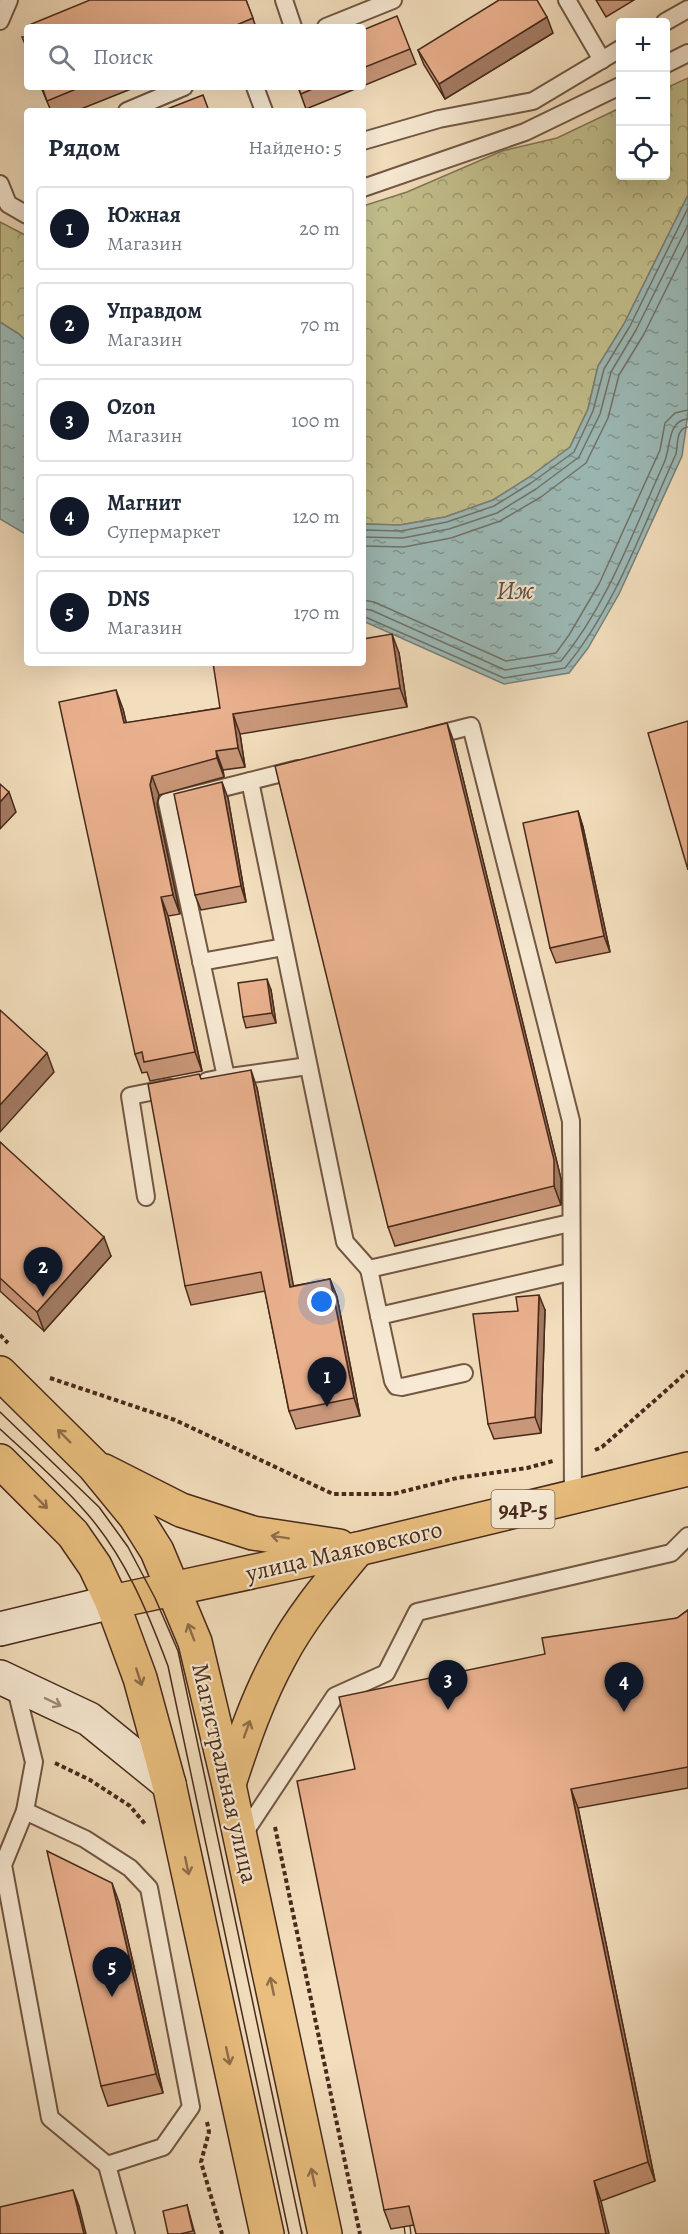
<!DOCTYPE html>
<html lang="ru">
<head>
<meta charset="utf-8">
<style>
  :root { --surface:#fff; --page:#f6f6f7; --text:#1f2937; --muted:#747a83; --line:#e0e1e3; --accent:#111827 }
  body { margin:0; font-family:Alegreya,serif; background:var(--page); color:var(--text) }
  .controls { position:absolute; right:18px; top:18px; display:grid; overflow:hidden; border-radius:6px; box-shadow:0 6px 24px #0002 }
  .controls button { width:54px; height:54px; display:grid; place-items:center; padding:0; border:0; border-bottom:2px solid var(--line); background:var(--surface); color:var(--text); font:30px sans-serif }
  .you { position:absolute; left:322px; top:1302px; width:21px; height:21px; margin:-15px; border:4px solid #fff; border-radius:50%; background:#1a73e8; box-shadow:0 0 0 9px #1a73e833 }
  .badge { display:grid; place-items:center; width:39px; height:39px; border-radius:50%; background:var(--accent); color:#fff; font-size:20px; font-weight:700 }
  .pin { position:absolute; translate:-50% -50px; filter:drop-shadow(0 2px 3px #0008) }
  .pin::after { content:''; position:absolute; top:32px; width:21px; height:18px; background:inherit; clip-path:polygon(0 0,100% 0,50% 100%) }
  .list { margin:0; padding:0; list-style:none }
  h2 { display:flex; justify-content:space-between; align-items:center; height:78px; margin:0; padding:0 24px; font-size:26px }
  h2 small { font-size:20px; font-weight:400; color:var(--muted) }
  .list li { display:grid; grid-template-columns:39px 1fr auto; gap:18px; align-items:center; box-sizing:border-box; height:84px; margin:0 12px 12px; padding:0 12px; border:2px solid var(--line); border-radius:6px }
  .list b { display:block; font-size:22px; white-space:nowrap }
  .list p { margin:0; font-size:20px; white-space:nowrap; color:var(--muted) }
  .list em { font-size:20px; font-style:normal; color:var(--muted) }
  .icon { flex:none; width:33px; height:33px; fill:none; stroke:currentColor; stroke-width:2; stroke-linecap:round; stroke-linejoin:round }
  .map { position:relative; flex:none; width:688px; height:2234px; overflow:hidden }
  .search { position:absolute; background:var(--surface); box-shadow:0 6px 24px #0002; left:24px; top:24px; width:342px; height:66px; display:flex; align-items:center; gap:15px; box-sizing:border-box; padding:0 21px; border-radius:6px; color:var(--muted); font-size:22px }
  .panel { position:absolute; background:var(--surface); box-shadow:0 6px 24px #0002; left:24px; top:108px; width:342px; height:558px; border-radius:6px }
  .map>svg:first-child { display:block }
  .forest { fill:url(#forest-crowns); stroke:#857454; stroke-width:1.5 }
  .water { fill:url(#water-ripples); stroke:#7a8079; stroke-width:1.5 }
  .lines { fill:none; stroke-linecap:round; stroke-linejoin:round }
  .shore { stroke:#727269; stroke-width:1.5 }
  .service-casing { stroke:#725743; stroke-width:20 }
  .secondary-casing { stroke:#482a1b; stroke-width:36 }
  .primary-casing { stroke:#482a1b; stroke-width:36 }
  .path { stroke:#482a1b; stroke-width:4; stroke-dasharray:4.5 3; stroke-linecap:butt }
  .service { stroke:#f7e9d3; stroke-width:16 }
  .secondary { stroke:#f7e9d3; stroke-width:33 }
  .primary { stroke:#e9be7e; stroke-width:33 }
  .tram { stroke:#482a1b; stroke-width:1.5 }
  .rail-casing { stroke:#482a1b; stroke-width:7 }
  .rail { stroke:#f7e9d3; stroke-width:4.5; stroke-dasharray:14; stroke-linecap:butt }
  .wall { fill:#c89779; stroke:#482a1b; stroke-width:1.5 }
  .shaded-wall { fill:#a37b63; stroke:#482a1b; stroke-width:1.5 }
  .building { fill:#e9b08d; stroke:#482a1b; stroke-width:1.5 }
  .oneway { stroke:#906d48 }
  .oneway2 { stroke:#a08a77 }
  .labels { text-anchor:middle; stroke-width:4.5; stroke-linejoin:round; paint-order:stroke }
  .shield { fill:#f7e9d3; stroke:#7c6352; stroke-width:1.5 }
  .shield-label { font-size:22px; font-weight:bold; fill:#482a1b }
  .street-label { font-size:24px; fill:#482a1b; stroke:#f7e9d3 }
  .water-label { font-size:26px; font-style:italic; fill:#5d4e42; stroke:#f7e9d3 }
</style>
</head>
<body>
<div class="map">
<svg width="688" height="2234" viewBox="0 0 688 2234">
  <defs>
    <pattern id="forest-crowns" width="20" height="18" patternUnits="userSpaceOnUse" patternTransform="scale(1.5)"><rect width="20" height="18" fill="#c2bf8c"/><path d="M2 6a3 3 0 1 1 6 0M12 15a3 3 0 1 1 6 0" fill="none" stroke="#a09b72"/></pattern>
    <pattern id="water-ripples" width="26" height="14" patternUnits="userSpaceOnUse" patternTransform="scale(1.5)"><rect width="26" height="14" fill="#9cbab7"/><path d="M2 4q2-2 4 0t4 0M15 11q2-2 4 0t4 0" fill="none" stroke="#819794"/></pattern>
  </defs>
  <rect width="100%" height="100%" fill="#f2ddbc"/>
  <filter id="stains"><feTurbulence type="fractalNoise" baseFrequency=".00333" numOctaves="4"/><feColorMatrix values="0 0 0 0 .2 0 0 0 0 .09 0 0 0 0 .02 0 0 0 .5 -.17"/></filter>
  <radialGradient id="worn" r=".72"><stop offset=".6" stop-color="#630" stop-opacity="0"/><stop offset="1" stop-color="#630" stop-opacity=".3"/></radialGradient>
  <g class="forest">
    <path d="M688,78V195L624,324L598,366L588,409L570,447L528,478L493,500L445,517L400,525L363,524V206L407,192L502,151L557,138L620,108V176H666V88Z"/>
    <path d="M0,222L27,236V342L19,334L0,322Z"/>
  </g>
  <g class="water">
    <path d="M688,195V413L682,456L619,594L588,648L569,673L504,684L363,621V524L400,525L445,517L493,500L528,478L570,447L588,409L598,366L624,324Z"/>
    <path d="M0,322L19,334L27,342V535L0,519Z"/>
  </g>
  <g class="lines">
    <g class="shore">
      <path d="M363,530L401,531L447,522L494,506L531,483L574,452L593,411L604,369L630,326L688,208"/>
      <path d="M363,537L403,538L449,529L497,513L536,489L579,457L600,414L611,372L636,330L688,225"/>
      <path d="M363,546L404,547L451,538L500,521L541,497L586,463L608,418L619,375L644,334L688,245"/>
      <path d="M363,600L374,602L506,661L556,653L569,635L599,584L660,450L665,423L675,413L688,410"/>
      <path d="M363,609L371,610L505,670L561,661C608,604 634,529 664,463C671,448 667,420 688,419"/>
      <path d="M363,616L504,678L565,668C616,606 643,526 676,454C678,444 676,428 688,427"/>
    </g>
    <g class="service-casing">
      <g id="service">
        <path d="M284,0L293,27"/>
        <path d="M567,0L602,60"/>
        <path d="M0,21L9,0"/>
        <path d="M665,22L688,9"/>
        <path d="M326,27L393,0"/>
        <path d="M666,64L688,53"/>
        <path d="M255,87L264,111"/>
        <path d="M127,111L184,87"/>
        <path d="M363,141L439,119L533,101L620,49"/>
        <path d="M0,184L8,204L27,215"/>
        <path d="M363,188L525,132L620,86"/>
        <path d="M428,737L471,726L571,1121L573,1497"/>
        <path d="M250,781L345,1242L369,1269L570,1223"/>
        <path d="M201,962L284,947"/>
        <path d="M230,1077L308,1066"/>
        <path d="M207,1081L226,1077L167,802L298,769"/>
        <path d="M146,1197L130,1096L170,1088"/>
        <path d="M369,1269L393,1381L396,1386L402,1387L464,1373"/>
        <path d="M379,1316L570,1272"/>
        <path d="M15,1685L34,1762L25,1811L3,1865L50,2118L107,2165L126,2234"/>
        <path d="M25,1811L85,1839L130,1868L149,1888L191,2107L163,2147L107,2165"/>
        <path d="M241,1838L335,1696L386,1673L417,1612L671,1553L688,1536"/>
      </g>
    </g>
    <g class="secondary-casing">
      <g id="secondary">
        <path d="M0,1629L112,1602"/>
        <path d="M0,1677L89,1719L169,1784"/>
      </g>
    </g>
    <g class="primary-casing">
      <g id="primary">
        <path d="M0,1373L94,1466L135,1516L157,1551L195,1642L229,1785L325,2234"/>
        <path d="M0,1461L73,1534L95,1566L112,1602L140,1678L169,1784L267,2234"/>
        <path d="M104,1471L181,1510L253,1533L339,1546"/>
        <path d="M112,1602L358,1549L688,1469"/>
        <path d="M229,1784C243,1741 258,1697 280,1657C301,1617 330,1583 358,1549"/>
      </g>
    </g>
    <g class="path">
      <path d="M0,1335L8,1343"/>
      <path d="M50,1378L175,1420L333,1494H393L457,1478L527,1468L553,1461"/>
      <path d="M595,1450L602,1447L688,1371"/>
      <path d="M55,1763L90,1780L130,1806L145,1824"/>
      <path d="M275,1827L360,2234"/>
      <path d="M207,2122L209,2132L201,2162L222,2234"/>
    </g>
    <use href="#service" class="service"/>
    <use href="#secondary" class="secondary"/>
    <use href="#primary" class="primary"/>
    <g class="tram">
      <path d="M0,1412L99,1507L128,1547L155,1598L178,1651L302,2234"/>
      <path d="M0,1429C28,1455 58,1480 83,1509C124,1554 147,1610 168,1666L289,2234"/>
    </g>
    <g class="rail-casing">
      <path id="rail" d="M407,2226L408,2234"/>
    </g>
    <use href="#rail" class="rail"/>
  </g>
  <g class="wall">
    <path d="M246,0L256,27H30L29,25Z"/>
    <path d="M596,0H634L606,17Z"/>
    <path d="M363,30L410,49L416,64L363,86Z"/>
    <path d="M553,33L445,99L424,65L418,50Z"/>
    <path d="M41,87H136L76,111H51Z"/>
    <path d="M298,87H360L306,109Z"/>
    <path d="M399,653L407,707L240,734L245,767L223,770L224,777L159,795L157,804L180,914L168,916L202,1071L150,1081L147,1072L142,1073L135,1054L123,709L126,723L220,708Z"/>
    <path d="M454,742L561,1179V1205L395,1246L388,1227Z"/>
    <path d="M228,798L246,902L201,910L195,895Z"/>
    <path d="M578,811L583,827L610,952L556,963L550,948Z"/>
    <path d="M271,990L276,1023L246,1028L243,1017Z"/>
    <path d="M199,1074L201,1079L257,1088L293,1286L330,1279L337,1297L360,1416L296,1429L289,1411L265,1291L191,1305L185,1286Z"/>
    <path d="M0,1142L111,1256L44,1331L0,1291Z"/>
    <path d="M545,1310L541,1433L494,1439L488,1424L518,1311Z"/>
    <path d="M688,1610V1788L578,1808L655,2181L601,2201L414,2225L391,2229L384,2210L355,1769L545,1654L677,1618Z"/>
    <path d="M119,1902L163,2093L108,2106L101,2086Z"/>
    <path d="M187,2205L195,2234H168Z"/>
  </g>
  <g class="shaded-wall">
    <path d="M547,17L553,33L445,99L439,84Z"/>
    <path d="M392,634L399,653L407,707L400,688Z"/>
    <path d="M116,690L123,709L131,742L124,723Z"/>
    <path d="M233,714L240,734L245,767L238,748Z"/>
    <path d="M447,723L454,742L561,1179V1205L554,1186Z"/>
    <path d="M216,751L223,770L224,777L217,758Z"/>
    <path d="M152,776L159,795L157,804L180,914L173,895L150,785Z"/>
    <path d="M222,782L228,798L246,902L241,886Z"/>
    <path d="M9,792L16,812L0,829V802Z"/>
    <path d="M578,811L583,827L610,952L604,936Z"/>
    <path d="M161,897L168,916L202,1071L195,1052Z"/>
    <path d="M267,979L271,990L276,1023L272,1013Z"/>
    <path d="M47,1053L54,1072L0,1132V1105Z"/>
    <path d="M251,1070L257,1088L297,1305L290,1287Z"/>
    <path d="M104,1237L111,1256L44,1331L37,1312Z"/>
    <path d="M330,1279L337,1297L360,1416L354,1398Z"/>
    <path d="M539,1295L545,1310L541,1433L535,1417Z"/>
    <path d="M571,1789L578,1808L655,2181L648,2162Z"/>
    <path d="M112,1883L119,1902L163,2093L156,2074Z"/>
    <path d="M594,2181L601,2201L609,2234H606Z"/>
    <path d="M73,2190L79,2206L86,2234H84Z"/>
  </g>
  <g class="building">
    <path d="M90,0H246L253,18L232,27H34L29,25Z"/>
    <path d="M499,0H537L547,17L439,84L418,50Z"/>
    <path d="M397,16L410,49L363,68V30Z"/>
    <path d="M22,37H27V49Z"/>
    <path d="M42,87H81L47,101Z"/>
    <path d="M298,87H317L301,94Z"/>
    <path d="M203,95L209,111H162Z"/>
    <path d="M392,634L400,688L233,714L238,748L216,751L217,758L152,776L150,785L173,895L161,897L195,1052L144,1062L142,1052L135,1054L59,702L116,690L124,723L220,708L213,663H363V639Z"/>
    <path d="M688,721V870L648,733Z"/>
    <path d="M447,723L554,1160V1186L388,1227L275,766Z"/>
    <path d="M222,782L241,886L195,895L174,794Z"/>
    <path d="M0,784L9,792L0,802Z"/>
    <path d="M578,811L604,936L550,948L523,823Z"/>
    <path d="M267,979L272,1013L243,1017L238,983Z"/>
    <path d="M0,1010L47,1053L0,1105Z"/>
    <path d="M251,1070L290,1287L330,1279L354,1398L289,1411L261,1272L185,1286L148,1084L199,1074L201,1079Z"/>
    <path d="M0,1142L104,1237L37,1312L0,1278Z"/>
    <path d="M539,1295L535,1417L488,1424L473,1314L518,1311L516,1297Z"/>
    <path d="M688,1610V1767L571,1789L648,2162L594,2181L606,2234H416L409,2206L384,2210L297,1781L355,1769L339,1697L545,1654L542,1638L677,1618Z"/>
    <path d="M47,1851L112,1883L156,2074L101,2086Z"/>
    <path d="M73,2190L84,2234H0V2207Z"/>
    <path d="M187,2205L193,2231L180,2234H168L163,2211Z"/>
  </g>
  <defs><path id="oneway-shaft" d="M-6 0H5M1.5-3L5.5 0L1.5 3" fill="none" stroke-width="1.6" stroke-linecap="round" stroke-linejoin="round" transform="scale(1.5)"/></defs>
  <g class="oneway">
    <use href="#oneway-shaft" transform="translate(64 1436) rotate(-135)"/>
    <use href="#oneway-shaft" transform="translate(41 1502) rotate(45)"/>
    <use href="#oneway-shaft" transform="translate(280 1537) rotate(-171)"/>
    <use href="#oneway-shaft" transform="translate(191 1632) rotate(-111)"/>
    <use href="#oneway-shaft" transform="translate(139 1677) rotate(72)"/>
    <use href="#oneway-shaft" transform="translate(247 1729) rotate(-70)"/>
    <use href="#oneway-shaft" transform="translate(187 1866) rotate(78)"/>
    <use href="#oneway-shaft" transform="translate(272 1986) rotate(-102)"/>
    <use href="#oneway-shaft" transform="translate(228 2056) rotate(78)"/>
    <use href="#oneway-shaft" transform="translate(313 2177) rotate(-102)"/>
  </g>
  <use class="oneway2" href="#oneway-shaft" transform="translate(53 1702) rotate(26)"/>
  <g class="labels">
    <rect class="shield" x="491.5" y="1490" width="63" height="38" rx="4.5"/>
    <g class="shield-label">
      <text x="523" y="1517">94Р-5</text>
    </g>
    <g class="street-label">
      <text transform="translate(344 1551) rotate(-13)" y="8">улица Маяковского</text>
      <text transform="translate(225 1773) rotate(77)" y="8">Магистральная улица</text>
    </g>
    <g class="water-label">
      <text x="515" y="599">Иж</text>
    </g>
  </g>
  <rect width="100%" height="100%" filter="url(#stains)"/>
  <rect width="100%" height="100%" fill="url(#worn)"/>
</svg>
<div class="controls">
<button>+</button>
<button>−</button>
<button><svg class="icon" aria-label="locate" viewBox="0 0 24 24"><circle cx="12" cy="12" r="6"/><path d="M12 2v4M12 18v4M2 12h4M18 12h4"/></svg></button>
</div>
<div class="you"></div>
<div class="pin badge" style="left:327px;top:1407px">1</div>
<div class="pin badge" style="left:43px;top:1297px">2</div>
<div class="pin badge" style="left:448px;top:1710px">3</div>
<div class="pin badge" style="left:624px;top:1712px">4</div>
<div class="pin badge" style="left:112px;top:1997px">5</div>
<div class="search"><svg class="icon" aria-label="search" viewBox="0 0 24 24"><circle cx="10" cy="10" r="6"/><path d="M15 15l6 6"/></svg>Поиск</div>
<section class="panel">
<h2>Рядом<small>Найдено: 5</small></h2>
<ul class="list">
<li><span class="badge">1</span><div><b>Южная</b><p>Магазин</p></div><em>20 m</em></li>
<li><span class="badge">2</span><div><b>Управдом</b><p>Магазин</p></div><em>70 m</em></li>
<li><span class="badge">3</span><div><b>Ozon</b><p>Магазин</p></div><em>100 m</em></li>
<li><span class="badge">4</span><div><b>Магнит</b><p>Супермаркет</p></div><em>120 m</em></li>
<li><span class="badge">5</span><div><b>DNS</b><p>Магазин</p></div><em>170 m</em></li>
</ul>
</section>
</div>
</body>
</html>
